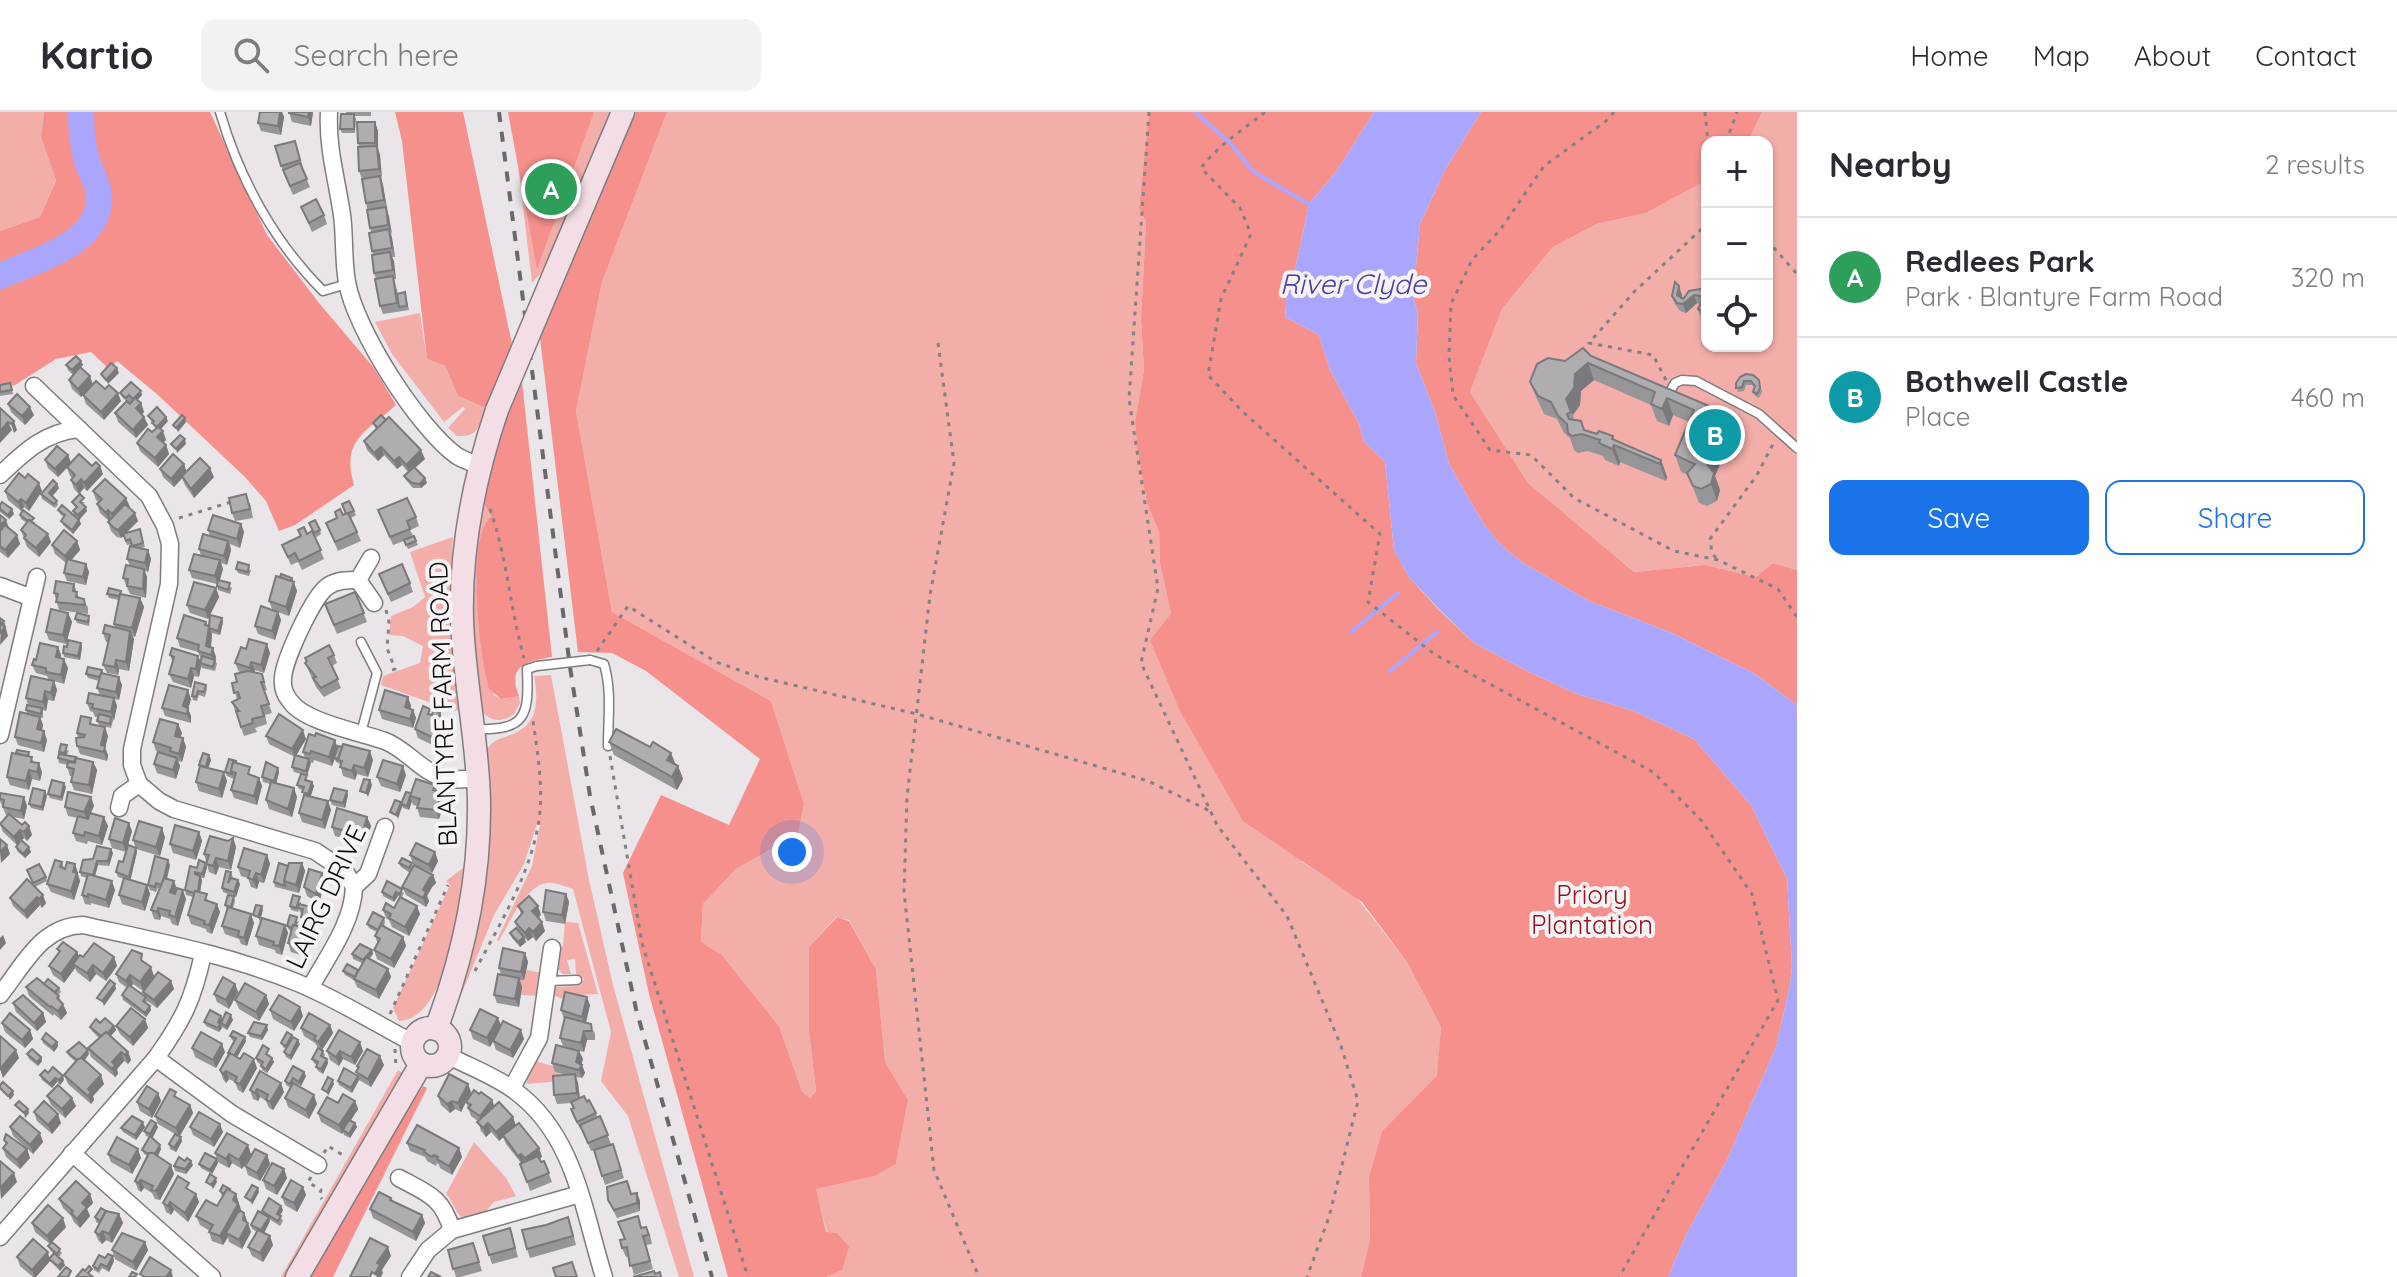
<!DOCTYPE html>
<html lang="en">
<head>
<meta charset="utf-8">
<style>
  :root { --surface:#fff; --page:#f2f2f3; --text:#2b2b33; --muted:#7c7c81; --line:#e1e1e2; --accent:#1a73e8 }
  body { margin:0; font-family:Quicksand,sans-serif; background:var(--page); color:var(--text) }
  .controls { position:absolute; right:24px; top:24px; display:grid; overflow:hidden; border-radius:16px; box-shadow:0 2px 6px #0004 }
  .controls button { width:72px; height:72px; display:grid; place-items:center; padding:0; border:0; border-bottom:2px solid var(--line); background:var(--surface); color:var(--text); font:40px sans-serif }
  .you { position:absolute; left:792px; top:740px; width:28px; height:28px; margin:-20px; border:6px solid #fff; border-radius:50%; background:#1a73e8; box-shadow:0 0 0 12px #1a73e833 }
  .badge { display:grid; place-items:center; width:52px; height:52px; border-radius:50%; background:var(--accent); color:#fff; font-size:26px; font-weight:700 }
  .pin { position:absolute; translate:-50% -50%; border:4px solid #fff; box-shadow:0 2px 8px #0006 }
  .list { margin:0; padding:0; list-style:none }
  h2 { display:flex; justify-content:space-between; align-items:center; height:104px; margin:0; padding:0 32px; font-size:34px }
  h2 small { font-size:26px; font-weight:400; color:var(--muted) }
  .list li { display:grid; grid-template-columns:52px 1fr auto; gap:24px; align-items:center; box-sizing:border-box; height:120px; padding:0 32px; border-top:2px solid var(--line) }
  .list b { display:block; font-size:30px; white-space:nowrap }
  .list p { margin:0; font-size:26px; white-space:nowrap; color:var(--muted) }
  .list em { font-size:26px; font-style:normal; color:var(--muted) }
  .actions { display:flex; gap:16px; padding:24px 32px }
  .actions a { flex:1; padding:18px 0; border:2px solid var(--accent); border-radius:16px; text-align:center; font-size:28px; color:var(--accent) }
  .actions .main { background:var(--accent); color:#fff }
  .icon { flex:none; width:44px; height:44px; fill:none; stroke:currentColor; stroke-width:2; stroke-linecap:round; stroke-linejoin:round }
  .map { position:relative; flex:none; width:1797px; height:1165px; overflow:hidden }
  header { display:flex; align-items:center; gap:48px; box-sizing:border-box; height:112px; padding:0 40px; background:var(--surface); border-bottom:2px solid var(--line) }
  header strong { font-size:38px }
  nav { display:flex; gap:44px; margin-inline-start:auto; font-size:28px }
  .search { width:560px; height:72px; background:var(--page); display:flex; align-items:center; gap:20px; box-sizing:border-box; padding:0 28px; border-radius:16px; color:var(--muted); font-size:30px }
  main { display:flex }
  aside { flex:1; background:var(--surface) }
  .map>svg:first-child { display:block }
  .green { fill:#f4aeaa }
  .forest { fill:#f6908d }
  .water { fill:#aaa6fd }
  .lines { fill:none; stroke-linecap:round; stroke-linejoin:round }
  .stream { stroke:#aaa6fd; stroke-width:4 }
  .river { stroke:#aaa6fd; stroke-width:26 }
  .service-casing { stroke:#7f7c7e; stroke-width:11 }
  .minor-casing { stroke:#7f7c7e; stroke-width:19 }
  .secondary-casing { stroke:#7f7c7e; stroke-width:25 }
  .path { stroke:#848184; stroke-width:3; stroke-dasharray:4 6; stroke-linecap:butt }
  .service { stroke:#fff; stroke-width:8 }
  .minor { stroke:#fff; stroke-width:16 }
  .secondary { stroke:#f4dee5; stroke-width:22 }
  .rail { stroke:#6a686a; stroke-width:4; stroke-dasharray:10 10; stroke-linecap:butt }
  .service-bridge-casing { stroke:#7f7c7e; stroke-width:11; stroke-linecap:butt }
  .secondary-bridge-casing { stroke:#7f7c7e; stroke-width:25; stroke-linecap:butt }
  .service-bridge { stroke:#fff; stroke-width:8 }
  .secondary-bridge { stroke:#f4dee5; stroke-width:22 }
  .wall { fill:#969597 }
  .shaded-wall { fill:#7a797b }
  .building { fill:#afadb0; stroke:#7a797b; stroke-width:2 }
  .labels { text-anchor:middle; stroke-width:8; stroke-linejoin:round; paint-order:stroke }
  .street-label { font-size:26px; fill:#0f0e0f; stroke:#f6f3f5 }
  .park-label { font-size:26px; fill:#8f1623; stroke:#f6f3f5 }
  .water-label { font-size:28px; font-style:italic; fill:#4e3ea1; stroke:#f6f3f5 }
</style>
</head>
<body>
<header>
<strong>Kartio</strong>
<div class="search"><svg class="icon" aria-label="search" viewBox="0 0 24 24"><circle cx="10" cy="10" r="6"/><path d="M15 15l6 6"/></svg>Search here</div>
<nav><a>Home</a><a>Map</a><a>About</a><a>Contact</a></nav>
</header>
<main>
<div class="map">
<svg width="1797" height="1165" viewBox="0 0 1797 1165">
  <rect width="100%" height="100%" fill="#e9e5e8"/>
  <g class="green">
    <path d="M0,0H44L41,25L56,67L40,105L0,119Z"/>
    <path d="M512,0H613L548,153L532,171Z"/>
    <path d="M667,0H1149L1139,96L1146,110L1141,208L1144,258L1135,310L1137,336L1147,391L1159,420L1160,451L1171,502L1302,750L1357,786L1407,850L1441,915L1438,964L1382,1019L1369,1064L1370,1127L1361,1165H827L842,1158L827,1120L815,1077L875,1064L896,1052L908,988L885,950L876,857L849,808L836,805L809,835V919L816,979L810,986L802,981L779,914L722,843L701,830L703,792L736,757L798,722L804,692L771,589L612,500L576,299L602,170Z"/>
    <path d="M1762,0H1797V458L1773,451L1756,465L1705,453L1634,460L1528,371L1470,280L1502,197L1553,135L1597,112L1646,101L1707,68V234H1767V30H1748Z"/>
    <path d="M420,201L427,247L445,254L458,284L486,296C478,314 480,325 457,324L448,316L465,297L463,295L444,310L392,242L375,210Z"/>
    <path d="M481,385L491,406L476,467L486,565L494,583L501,587L519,584L520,591L514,602C503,611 488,610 481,597L470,491Z"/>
    <path d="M453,425L448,503L458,598L454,599L381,573L383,564L420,551L423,534L403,524L389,523L391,504L413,495L425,485L410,440Z"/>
    <path d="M551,563L589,768L613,873L694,1165H679L628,1004L601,969L611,920L573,777C566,775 555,770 547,771C526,773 508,813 499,829L497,828L532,754L540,713L537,712L524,752L494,803L464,876L453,895L486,639C494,625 504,627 517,620C539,609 538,585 534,564Z"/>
    <path d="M463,756C459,794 447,908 399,909L393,896L450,773L446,769Z"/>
    <path d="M565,810L578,811L598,882L579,883L573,890L552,883L556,875L578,874L584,867L576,861L575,847L567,848L571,862H563L557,856L558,839L563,834Z"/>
    <path d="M526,858L542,861L539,884L521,883L522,875L511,866Z"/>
    <path d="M535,949L556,955L555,960L563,963L562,969L527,972L526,964Z"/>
    <path d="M398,958L404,962L287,1165H281Z"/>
    <path d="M474,1030L506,1066L516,1084L494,1090L486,1099L463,1106C455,1102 453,1088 446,1082Z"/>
  </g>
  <g class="forest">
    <path d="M44,0H210L267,123L319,191L374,256L396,293C365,321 341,328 354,373L295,413L279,419L266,389L245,365L158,283L117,249L109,257L91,240L56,247L15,273L0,277V119L40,105L56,68L41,25Z"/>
    <path d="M395,0H463L512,232L486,296L458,284L445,254L427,247L402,29Z"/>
    <path d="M508,0H594L537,157Z"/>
    <path d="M636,0H667L602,170L576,299L612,500L771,589L804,692L798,722L736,757L703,792L701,830L722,843L779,914L802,980L810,986L816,979L809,919V835L837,805L849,809L876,857L885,950L908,988L896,1052L875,1064L816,1077L826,1120L837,1121L849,1135L842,1158L827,1165H728L649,882L623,761L661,683L729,713L760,647L646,559L612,541L578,540L540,226Z"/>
    <path d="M1149,0H1374L1336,60L1309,92L1296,153L1287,178L1285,205L1319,223L1330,258L1359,312L1364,330L1385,350L1394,438L1409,465L1439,498L1474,531L1529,560L1577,582L1634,599L1694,627L1751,693L1787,767L1792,854L1790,873L1776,935L1727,1048L1686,1123L1668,1165H1361L1370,1127L1369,1064L1382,1019L1437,964L1441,915L1407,850L1362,790L1243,709L1180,599L1150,528L1171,502L1160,451L1159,420L1147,391L1137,336L1135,310L1144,258L1141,208L1146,110L1139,96Z"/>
    <path d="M1481,0H1762L1748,30H1707V68L1646,101L1597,112L1553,135L1502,197L1470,280L1528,371L1634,460L1705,453L1756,465L1773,451L1797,458V593L1755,562L1672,521L1589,489L1523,451L1501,433L1483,411L1449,352L1435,300L1416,251L1418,200L1413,185L1420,112L1445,58Z"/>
    <path d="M522,270L552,545C528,549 506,553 519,584L501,587L489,577C480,546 465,426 491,405L481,385L498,327Z"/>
    <path d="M423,974L427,976L333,1165H310L397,1015Z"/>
  </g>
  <path class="water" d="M1374,0H1481L1445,58L1420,112L1413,185L1418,200L1416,251L1435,300L1449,352L1483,411L1501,433L1523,451L1589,489L1672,521L1755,562L1797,593V1165H1668L1686,1123L1727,1048L1776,935L1790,873L1792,854L1787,767L1751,693L1694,627L1634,599L1577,582L1529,560L1474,531L1439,497L1409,465L1394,438L1385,350L1364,330L1359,312L1330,258L1319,223L1285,205L1287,178L1296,153L1309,92L1336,60Z"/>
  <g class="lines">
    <g class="stream">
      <path d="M1195,0L1229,30L1254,60L1310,93"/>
      <path d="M1351,520L1398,481"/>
      <path d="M1390,559L1437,520"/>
    </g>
    <path class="river" d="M0,164C36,148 108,130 98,78C96,68 90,59 87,49C82,33 81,17 81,0"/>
    <g class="service-casing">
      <g id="service">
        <path d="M220,0C239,66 274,130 323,179L347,172"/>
        <path d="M1671,278L1675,271L1682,268L1696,269L1759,302L1797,336"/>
        <path d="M361,530L377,561L361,621"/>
        <path d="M590,548L604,552C612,579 608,606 608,634"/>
        <path d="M475,617C527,619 529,603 527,557L537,554"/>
        <path d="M548,869L577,868"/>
      </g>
    </g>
    <g class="minor-casing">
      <g id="minor">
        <path d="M329,0C327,36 337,68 342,103C345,125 343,148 347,170C355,217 418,316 457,344C464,348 472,351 480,353"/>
        <path d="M34,274L149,384L165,414L170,432L169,472L132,637V653L139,672L159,689L174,697L315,739L345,759L354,775"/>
        <path d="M0,363C24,340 45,320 79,317"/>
        <path d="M371,446L358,468L374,491"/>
        <path d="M358,468C347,468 337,468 328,474C313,484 284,548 283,566C282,575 285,583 290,589C304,610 360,620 385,629C406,637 420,658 441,665C453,669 465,667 478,666"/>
        <path d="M0,474L32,486"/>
        <path d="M0,623L37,465"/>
        <path d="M119,696L122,684L139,672"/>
        <path d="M310,876C327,845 353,811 354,775L368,762L385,715"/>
        <path d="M0,883C24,853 41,814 83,813C155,829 230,843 298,871C337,887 375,911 413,931"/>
        <path d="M449,944C470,955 495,964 515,979C575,1023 583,1098 604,1165"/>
        <path d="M156,946L232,1002L318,1053"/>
        <path d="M512,976L539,926L552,836"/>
        <path d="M72,1041L212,1165"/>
        <path d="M399,1066C429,1082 442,1085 452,1118"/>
        <path d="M0,1125L156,946C183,908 193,888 203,842"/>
        <path d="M410,1165L428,1138L452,1118L580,1082"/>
      </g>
    </g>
    <g class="secondary-casing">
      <g id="secondary">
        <path d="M561,146L623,0"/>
        <circle cx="431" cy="935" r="19"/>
        <path d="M436,917C464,843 480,769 479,690C478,629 464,569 462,508C460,435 474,366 497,298"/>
        <path d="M297,1165L421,952"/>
      </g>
    </g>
    <g class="path">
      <path d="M1149,0L1129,287L1158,476L1141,551L1217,713L1287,804L1341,934L1358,989L1329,1105L1307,1165"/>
      <path d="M1265,0C1243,18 1218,33 1201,56L1240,96L1251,122L1221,187L1208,263L1243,300L1380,422L1368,490L1434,542L1653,660L1701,708L1752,782L1778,888L1619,1165"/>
      <path d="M1614,0L1606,9L1544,54L1500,118L1472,148L1451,192L1449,244L1453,283L1490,338L1531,343L1574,386L1674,439L1718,448L1778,477L1797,505"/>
      <path d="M1705,0L1708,30"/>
      <path d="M1726,30L1737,0"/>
      <path d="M1767,128L1797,162"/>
      <path d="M938,231L954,351L930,483L907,685L904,780L934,1058L979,1165"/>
      <path d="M1666,268L1653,243L1589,231L1634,180L1706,113L1707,108"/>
      <path d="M490,397C507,445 510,496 524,546"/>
      <path d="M179,406L231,390"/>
      <path d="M1716,446L1712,441L1710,427L1757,363L1774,330"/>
      <path d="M386,498L389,510L387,536L395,557L388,560"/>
      <path d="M597,539L628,494L716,550L759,565L917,602L1148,669L1210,699"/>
      <path d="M610,644L642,831L748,1165"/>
      <path d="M475,859C498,815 527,768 537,719C545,684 538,644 533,609"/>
      <path d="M390,902L448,773"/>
      <path d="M395,937L396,957"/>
      <path d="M324,1041L328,1034L346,1045"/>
      <path d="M311,1065L308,1070L321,1078L319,1084L322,1087"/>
    </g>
    <use href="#service" class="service"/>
    <use href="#minor" class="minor"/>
    <use href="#secondary" class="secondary"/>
    <path class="rail" d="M499,0L570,555L590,684L636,897L712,1165"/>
    <g class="service-bridge-casing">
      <path id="service-bridge" d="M537,554L590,548"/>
    </g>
    <g class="secondary-bridge-casing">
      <path id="secondary-bridge" d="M497,298L561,146"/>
    </g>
    <use href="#service-bridge" class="service-bridge"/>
    <use href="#secondary-bridge" class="secondary-bridge"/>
  </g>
  <g class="wall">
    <path d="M260,0H282L284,5L281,23L261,19L258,11Z"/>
    <path d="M289,0H313L311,14L292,10Z"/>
    <path d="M346,0H371V4H355L356,7L355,21H342L340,17L347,2Z"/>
    <path d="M375,10L378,19V37L380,43L381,66L383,73L395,145H392L396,167H394L398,182L405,180L409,198L383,202L380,194L376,167L374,161L371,120L362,67L359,59V35L358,31Z"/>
    <path d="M298,37L303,56L302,57L310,75L293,83L281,54Z"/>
    <path d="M301,95L324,103L327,112L312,120Z"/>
    <path d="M1689,179L1707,188V206L1706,208L1701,206L1698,197L1700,192L1697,191L1686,201L1680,199L1675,192L1672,184L1682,183L1683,187Z"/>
    <path d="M1591,244L1728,302L1734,319L1715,364L1720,378L1717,389L1707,394L1699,391L1688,363L1681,360L1675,343L1689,310L1673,303L1669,314L1657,309L1651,293L1594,268L1581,279L1580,293L1573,303L1574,308L1584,318L1615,329L1661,348L1667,365L1666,369L1620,350L1619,354L1605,348L1603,344L1588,339L1578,341L1574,338L1570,326L1564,321L1557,307L1544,302L1537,287L1530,270L1565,249Z"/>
    <path d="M81,249L83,253L80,255L93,272L121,289L104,308L86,292L83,283L81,285L72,277L69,268L73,263L68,258L66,253Z"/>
    <path d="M1753,263L1759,268L1762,280L1759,286L1755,284L1753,280L1754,275L1752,273H1746L1744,279L1738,280L1736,271Z"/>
    <path d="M10,271L13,282L0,284V273Z"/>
    <path d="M120,281L142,283L137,288L141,291L144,300L142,302L144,305L148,313L136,326L118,310L115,301L126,289L122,285Z"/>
    <path d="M8,292L34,303L25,313L11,300Z"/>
    <path d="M148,304L168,309L161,317L166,328L163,331L166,333L169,342L158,355L140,339L137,331L156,317Z"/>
    <path d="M373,311L425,347L415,356L425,366L427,371L421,376H413L406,368L404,364L408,360L402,353L397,357L384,343L378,349L367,338L364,329L376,317Z"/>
    <path d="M68,343L71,351L103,362L87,379L84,376L79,382L74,377L71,368L72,366L70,364L67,356L58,365L48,356L45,348Z"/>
    <path d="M184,352L186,360L214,365L194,386L185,373L182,366L174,375L163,365L160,357Z"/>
    <path d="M25,366L42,379L29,399L24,395L21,399L8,388L5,379Z"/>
    <path d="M59,376L52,384L57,389L58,393L55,396L42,387L41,382Z"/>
    <path d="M93,379L126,386L129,395L138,409L126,421L140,417L145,435L141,436L148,438L151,447L148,460L145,459L147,465L146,486L130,482L123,466L130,454L127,447L133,435L132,432L127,433L124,424L121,426L117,425L111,419L108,410L109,409L100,401L97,392L99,391L96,388Z"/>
    <path d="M349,389L356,403L351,406L361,429L338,439L326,411L346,402Z"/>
    <path d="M72,390H85L83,392L87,399L79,408L81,412L73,422L63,413L61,409L64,405L60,402L58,398L74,404L73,399L76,396Z"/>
    <path d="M250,391L253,406L235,409L232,401Z"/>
    <path d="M0,393L14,402L9,407L0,400Z"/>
    <path d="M378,398L416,405L419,414L410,418L418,433L408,437L404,429L393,433Z"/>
    <path d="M0,403L8,416L17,423L20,432L8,446L0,440Z"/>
    <path d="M20,403L35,410L34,412L51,430L39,445L27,435L21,418L27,411L21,407Z"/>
    <path d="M241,412L244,420L240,436L230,432L231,438L227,453L221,451L223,457L220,468L232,476L230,482L218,478L217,472L192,466L189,458L201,444L199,437L210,424L208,418Z"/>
    <path d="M298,418L307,422L312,419L320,418L321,422L315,426L324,447L302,458L298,450L291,453L282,433L300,425Z"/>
    <path d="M77,429L80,438L71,448L86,452L89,460L86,473L67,469L64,461L66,451L55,442L52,433Z"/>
    <path d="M236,457L251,458L249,464L238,461Z"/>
    <path d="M379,462L410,471L413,480L391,490Z"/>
    <path d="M280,465L292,466L297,479L289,504L278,500L281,508L275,528L258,522L255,514L272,497L269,489Z"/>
    <path d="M74,472L79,486L88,495V502L59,498L54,481Z"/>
    <path d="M216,476L219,485L210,503L222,506L223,510L220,523L212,521L211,535L216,545L215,548L217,552L215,559L202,556L201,554L199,565L194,564L191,576L173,570L169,562L173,551L170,543L198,544L201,550V547L198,540L180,535L177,526L206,510L208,514L210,503L208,507L190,501L187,493Z"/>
    <path d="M355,480L367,510L337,522L325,492Z"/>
    <path d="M107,482H122L140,486L144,495L135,525L132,524L134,527L129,559L119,557L118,563L107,561L103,553L108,530H106L103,521L115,516L114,512L119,488L109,486Z"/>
    <path d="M68,501L72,510L66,532L49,528L46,520Z"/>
    <path d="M75,507L90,508L89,514L77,511Z"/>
    <path d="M58,535L61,543V546L68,556L64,572L54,569L57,578L54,589L48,588L46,599L43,598V606L40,605L43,613L42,618L47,628L44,640L18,633L15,625L27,602L26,598L28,593L26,586L49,568L47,564L36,561L32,553L36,548Z"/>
    <path d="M82,535L80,548L64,545L63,541Z"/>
    <path d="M246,537L270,541L264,561L255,558L254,560L262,562L267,578L264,579L272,601L265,603L267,612L255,616L257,620L244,624L232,590L237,587L232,571L237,570L241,561L239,560L235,551Z"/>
    <path d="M334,543L337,551L332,554L341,576L324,585L316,575L305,551Z"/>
    <path d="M102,558L103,561L122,573L119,588L115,587L117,594L111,616L99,613L97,609L98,605H95L93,600L90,599L87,591L100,583L97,576L99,569L88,566L86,562Z"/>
    <path d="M206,573L207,577L205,585L199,583L197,589L193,588L192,584Z"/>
    <path d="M408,585L411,594L410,597L413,598L416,606L413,616L382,607L379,598Z"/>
    <path d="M191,587L188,597L191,604V611L165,604L162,596Z"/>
    <path d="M440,601L443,610L437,635L418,626L415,617L432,603Z"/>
    <path d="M178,612L182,621L180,626H183L186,635L182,650L178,649L180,654L176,667L157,661L154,652L172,644L156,639L153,630Z"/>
    <path d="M93,613L108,624L105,636L108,643L107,649L80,642L77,634L78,626L77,621Z"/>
    <path d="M266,624L306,627L296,644L305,646L303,640L338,635L373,648L368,665L357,662L355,668L343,664L340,652L336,650L335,647L332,654L314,648L313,651L310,650L307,664L302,662L308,668L312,670L314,674L311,684L328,689L331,698L325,717L302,710L299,701L304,684L303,678L299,677L297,673L301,662L294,660L292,655L295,645L269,632Z"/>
    <path d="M609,630L678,654L683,667L677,678L614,643Z"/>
    <path d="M69,638L67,643L93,650L97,658L92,682L74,678L71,670L72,664H70L67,655L68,653L59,651L58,646L60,642L59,640Z"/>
    <path d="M209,643L211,648L208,656L227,669L222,686L199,679L196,670L200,656L199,653Z"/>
    <path d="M30,645L42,660L40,669L32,667L29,678L10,673L7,665Z"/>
    <path d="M236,651L253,664L259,666L262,674L257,693L234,686L231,678L234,667L227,664L225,660Z"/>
    <path d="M279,660L276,671L297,685L292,705L269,697L266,688L270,672L263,670L262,665Z"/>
    <path d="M406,663L400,680L381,674L377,665Z"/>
    <path d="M435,673L437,679L445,689L439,707L420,705L417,696L418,694L413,693L412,689L409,698L403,696L401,692L411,681Z"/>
    <path d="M66,675L62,689L50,686L48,682Z"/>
    <path d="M45,679L47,684L43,699L31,696L29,692Z"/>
    <path d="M0,681L24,685L27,694L24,707L13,705L22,713L29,714L32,723L27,729L24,726L22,728L31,740L25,746L17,739L16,735L17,733L3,720L0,712L7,704L6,703L0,689Z"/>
    <path d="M348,683L345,696L332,693L330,688Z"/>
    <path d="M91,685L94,694L91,701L108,714L102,733L88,729L87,732L76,729L73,721L78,706L68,704L65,695Z"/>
    <path d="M367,705L371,714L365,732L335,724L332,715Z"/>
    <path d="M132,719L126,740L112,736L109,727Z"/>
    <path d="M199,720L202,729L196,748L173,741L170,732Z"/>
    <path d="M165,725L160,744L136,737L133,728Z"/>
    <path d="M233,726L236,735L231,758L219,755L216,763L209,760L204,742Z"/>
    <path d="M136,736L137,740L130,768L147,773L150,782L145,799L122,792L119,783L124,767L118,765L116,760Z"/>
    <path d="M435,740L438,749L432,761L413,752L410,743Z"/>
    <path d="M113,741L109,754L98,753L95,764L115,778L109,796L91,791V793L85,792L82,783L87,766L81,764L80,760L93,747Z"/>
    <path d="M267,743L270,752L264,771L259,770L257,777L251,775L248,766L241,764L238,755Z"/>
    <path d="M62,750L64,756L75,752L78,761L77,763L80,769L74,788L51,780L47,772Z"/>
    <path d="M302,751L305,759L299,781L275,775L274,770Z"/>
    <path d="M399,751H412L413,755L433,763L436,771L432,775L427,784L429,789L426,795L406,783L402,775L410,761L401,755Z"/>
    <path d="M170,753L167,767L186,787L178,814L172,812L170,807L161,804L160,808L154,807L151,798L160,776H158L156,780L150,778L148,773Z"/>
    <path d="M207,755L204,766H201L202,768L200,780L220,800L212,822L207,820L206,817L191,812L188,803L193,785L186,783L185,778L197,756Z"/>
    <path d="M27,758L46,765L47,769L35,775Z"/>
    <path d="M231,760L233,766L238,768L240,772L236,785L223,780L222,776Z"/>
    <path d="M322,761L325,769L319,791L307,784L304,775Z"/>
    <path d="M27,767L46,791L42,796L40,793L27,807L13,794L10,786Z"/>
    <path d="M387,769L404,781L402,785L420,802L409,824L392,815L389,808L386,806L383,798L394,796L400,785L398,784L394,790L383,784L382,780Z"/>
    <path d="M566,782L569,790L565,812L546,809L543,800Z"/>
    <path d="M234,784L235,789L233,797L254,811L247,834L241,832L239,827L225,822L222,814L227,798L225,793Z"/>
    <path d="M301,790V792L315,796L316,800L313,812L302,809L301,805L302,801L300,800L299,797L298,800L291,798L290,794Z"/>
    <path d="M518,794L541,803L538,806L545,819L536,829L533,825L528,829L524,825L526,830L520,835L512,826L510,821L518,819L515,810L521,802Z"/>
    <path d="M384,806L385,810L384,815L403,825L406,834L394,856L377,847L374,838L378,832L375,824L377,820L369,816L367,812Z"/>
    <path d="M299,809L297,814L306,816L310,825L304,844L291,840L288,831L291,819L289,818L287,814Z"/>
    <path d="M285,813L288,821L282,843L276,841L275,838L259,833L256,824Z"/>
    <path d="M57,837L77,840L79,844L83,845H114L117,854L106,869L96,862L90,870L77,860L75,856L64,871L53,863L49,854L59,841Z"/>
    <path d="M372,838L373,842L369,847L388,857L391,865L379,887L357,875L354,868L345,863L343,859L358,858L362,851L353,847L352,842Z"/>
    <path d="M525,841L528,850L524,868H520L522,875L519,895L497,891L494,883L501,863L499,856Z"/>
    <path d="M145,850L154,864L143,879L133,872L131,875L145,885L143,880L171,869L174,877L157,896L147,889L146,891L151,898L146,905L123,888L122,883L127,876L119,870L116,862Z"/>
    <path d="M44,872L59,876L61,880L58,883L67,901L61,908L54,902L53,904L29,884L26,875Z"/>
    <path d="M235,872L238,880L229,897L217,890L214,882Z"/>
    <path d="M266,883L269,892L259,909L239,897L235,888Z"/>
    <path d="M13,891L43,901L46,910L37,919L16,900Z"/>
    <path d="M590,893L586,911L595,921V928H587L584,940L563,934L560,926L564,907L561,898Z"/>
    <path d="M270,898L303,904L294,919L273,907Z"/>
    <path d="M498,906L501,913L524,927L513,946L496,938L493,929L494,927L490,935L473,927L470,918Z"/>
    <path d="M145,907L148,916L133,934L120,922L116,914Z"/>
    <path d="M222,908H233L227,918L222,915L221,912L222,916L219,920L206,914L204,910Z"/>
    <path d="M2,911L30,918L33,927L25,936L5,920Z"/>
    <path d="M330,913L333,921L322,938L325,943L324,945L327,947L328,951L323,962L318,959L316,955L317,953L314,951L312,947L318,936L315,931L304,924L301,916Z"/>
    <path d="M114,914L116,918L110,924L128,940L131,948L128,952L124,949L117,957L118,962L115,965L91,945L88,936L99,926L92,919L90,915Z"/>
    <path d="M268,918L262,928L250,925L248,921Z"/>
    <path d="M230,924L245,925L246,929L237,945L257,956L243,981L238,978L235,970L229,967L226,971L223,967L220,958L234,929L232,928Z"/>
    <path d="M42,927L57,930L58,934L54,940L43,931Z"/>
    <path d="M281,931L300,932L291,948L286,945L284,940L286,937L283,935Z"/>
    <path d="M192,936L225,940L216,956L195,945Z"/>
    <path d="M327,939H363L355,953L343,947L339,954L330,948Z"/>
    <path d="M579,939L583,947L581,952L585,961L582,966L576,965L578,971L580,986L587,990L596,1001L597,1005L600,1004L611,1032L591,1039L582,1018H581L574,1006L571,997L573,996L571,991L557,992L554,983L566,963L555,960L552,951Z"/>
    <path d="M67,940L89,942L84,949L104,972L93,984L94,988L91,992L68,972L64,963L76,950L69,944Z"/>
    <path d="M27,942L41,945L42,949L38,954L29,947Z"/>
    <path d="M271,942L269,944L274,950L267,961L262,958L261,953L257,950L256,946Z"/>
    <path d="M384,953L371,975L359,968L352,981L339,973L338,969L358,964L356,960L358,956L357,954Z"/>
    <path d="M260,959L284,980L273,998L269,996L266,989L260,985L258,989L253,987L250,978Z"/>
    <path d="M304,960L306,964L301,974L294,971V972L317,992L309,1007L288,995L285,986L291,976L286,973L285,969Z"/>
    <path d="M48,961L64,968L60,973L57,970L52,976L42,968L40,963Z"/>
    <path d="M471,980L468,986L479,982L492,988L494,995L513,1005L516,1014L539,1036L542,1045L539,1046L541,1050L544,1049L552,1070L530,1079L521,1051L506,1032L503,1025L499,1029L491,1020L486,1025L481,1019L478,1009L471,1004L466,990L461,1000L455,997L450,1001L441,993L438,984Z"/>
    <path d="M158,981L161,989L152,1006L140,999L137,990Z"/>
    <path d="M47,984L76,994L65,1006L51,993Z"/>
    <path d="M178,986L190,993L193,1001L180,1024L182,1029L176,1040L170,1037L169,1032L175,1022L158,1012L155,1004Z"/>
    <path d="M355,989L358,997L351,1008L355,1011L357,1015L350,1026L344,1023L343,1020L342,1022L321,1010L318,1001L338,991Z"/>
    <path d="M34,1000L61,1011L52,1022L37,1009Z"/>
    <path d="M10,1015L43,1030L33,1042L13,1024Z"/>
    <path d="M145,1015L136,1028L123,1020L121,1016Z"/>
    <path d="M158,1015L152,1026L161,1037L158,1044L174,1062L160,1088L155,1087L152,1081L144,1076L141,1080L138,1078L135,1069L148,1044L144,1042L142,1038L149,1025L146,1024L144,1019Z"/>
    <path d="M190,1015L223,1020L214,1035L193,1023Z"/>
    <path d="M4,1028L27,1037L30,1046L20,1057L6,1045L3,1036L6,1033Z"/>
    <path d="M407,1031L459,1036L462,1045L452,1063L440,1056L439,1053L437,1051L436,1054L427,1049L425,1045L410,1039Z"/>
    <path d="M613,1032L624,1066L605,1073L594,1038Z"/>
    <path d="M215,1041L251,1042L242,1057L232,1051L229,1056L218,1050Z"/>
    <path d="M108,1042L141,1046L132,1062L111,1050Z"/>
    <path d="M267,1043L270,1052L260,1069L248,1063L245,1054Z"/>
    <path d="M217,1047L218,1051L212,1062L201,1056L199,1052Z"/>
    <path d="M193,1053L186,1062L175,1059L174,1054Z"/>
    <path d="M284,1057L287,1066L277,1083L266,1077L263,1068Z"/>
    <path d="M303,1075L306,1083L297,1100L285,1093L282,1085Z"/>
    <path d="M192,1079L196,1082L199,1090L188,1110L174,1098L171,1103L166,1100L163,1091Z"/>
    <path d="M220,1079H230L236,1082L241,1099L244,1101L251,1120L242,1137L229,1130L228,1125L223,1133L212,1129L209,1120L210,1119L200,1113L196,1104L217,1094L222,1084Z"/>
    <path d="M637,1081L640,1089V1099L617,1106L608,1088Z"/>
    <path d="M90,1082L93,1091L87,1097L90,1104L80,1116L74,1110L71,1104L63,1096L59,1087Z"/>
    <path d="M391,1086L393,1089L422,1103L425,1111L416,1129L373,1106L370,1097Z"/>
    <path d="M283,1098L280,1104L283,1109L280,1114L269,1107L270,1109L264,1121L273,1133L263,1150L252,1144L248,1135L257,1120L252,1117L251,1113L263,1102L262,1099Z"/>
    <path d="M106,1099L119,1102L123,1111L112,1131L106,1128L102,1132L98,1128L95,1120L99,1112L96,1110L95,1105Z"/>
    <path d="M32,1111L66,1115L52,1130L62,1141L59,1145L65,1153L60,1159L50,1149L36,1165H33L20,1154L17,1145L50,1146L54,1142L50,1138L48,1134L50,1132L35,1120Z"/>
    <path d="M571,1113L576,1133L530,1146L527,1137Z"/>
    <path d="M510,1116L518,1145L492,1152L489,1143Z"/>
    <path d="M642,1116L650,1123L652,1132L646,1133L653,1157L634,1163L629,1144L626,1145L622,1136L625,1127Z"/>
    <path d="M145,1130L148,1138L136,1159L115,1147L112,1138Z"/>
    <path d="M473,1131L482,1159L460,1165H456L448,1138Z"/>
    <path d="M105,1146L114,1149L109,1160L102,1156L99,1161L94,1158L93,1154Z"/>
  </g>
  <g class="shaded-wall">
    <path d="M280,0H282L284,5L281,23L278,14Z"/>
    <path d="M309,0H313L311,14L308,5Z"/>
    <path d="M375,10L378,19V37L380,43L382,66L379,57L377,37L375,31Z"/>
    <path d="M380,64L383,73L387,97L384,88Z"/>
    <path d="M386,95L389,104L392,122L388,113Z"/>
    <path d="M389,117L392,126L395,145L392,136Z"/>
    <path d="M390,140L394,149L396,167L393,158Z"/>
    <path d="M1679,174L1682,183L1681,192L1677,183Z"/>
    <path d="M1694,183L1697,191L1686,201L1683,192Z"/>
    <path d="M1707,192V206L1706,208L1703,200Z"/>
    <path d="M81,249L83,253L73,263L72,258Z"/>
    <path d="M1588,251L1594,268L1581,279L1580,293L1573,303L1566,287L1575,262Z"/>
    <path d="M117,256L119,261L108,272L106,268Z"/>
    <path d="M90,264L93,273L81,285L78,277Z"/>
    <path d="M141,279L142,283L134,292L133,287Z"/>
    <path d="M118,281L121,289L104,308L101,300Z"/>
    <path d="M1667,286L1673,303L1669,314L1662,297Z"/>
    <path d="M141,291L144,300L139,305L136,296Z"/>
    <path d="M30,295L34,303L25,313L22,304Z"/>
    <path d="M1728,302L1734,319L1715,364L1720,378L1717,389L1711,372L1707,352Z"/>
    <path d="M144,305L148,313L136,326L133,318Z"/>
    <path d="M166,305L168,309L159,319L157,315Z"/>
    <path d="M185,306L186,310L178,320L176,316Z"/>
    <path d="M14,309L17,318L14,321L11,312Z"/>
    <path d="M8,310L12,318L0,331V319Z"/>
    <path d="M163,319L166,328L160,334L157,325Z"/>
    <path d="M1613,324L1617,334L1614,333L1620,350L1619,354L1612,337V327Z"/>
    <path d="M185,327L186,332L177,341L176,337Z"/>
    <path d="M166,333L169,342L158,355L155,346Z"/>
    <path d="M381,335L384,343L378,349L374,341Z"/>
    <path d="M421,338L425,347L409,361L406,353Z"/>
    <path d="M68,343L71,351L58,365L55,357Z"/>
    <path d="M399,345L402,353L397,357L394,349Z"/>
    <path d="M1661,348L1667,365L1666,369L1660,352Z"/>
    <path d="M184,352L187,361L174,375L171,367Z"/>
    <path d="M100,354L103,362L87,379L84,371Z"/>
    <path d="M210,356L214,365L194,386L191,377Z"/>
    <path d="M425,366L427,371L421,376L420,372Z"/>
    <path d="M81,367L84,376L79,382L76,373Z"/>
    <path d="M39,371L42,379L29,399L26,391Z"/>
    <path d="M57,372L59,376L51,386L49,381Z"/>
    <path d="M126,386L130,395L115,410L112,402Z"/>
    <path d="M21,387L24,395L21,399L18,390Z"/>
    <path d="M86,395L87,399L79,408L78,403Z"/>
    <path d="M12,397L14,402L9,407L8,403Z"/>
    <path d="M108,398L111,407L109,409L106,401Z"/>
    <path d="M135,401L138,409L121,426L118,418Z"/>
    <path d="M6,408L9,416L0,425V413Z"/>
    <path d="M79,408L81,412L73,422L72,418Z"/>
    <path d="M241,412L244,420L240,436L237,427Z"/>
    <path d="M48,422L51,430L39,445L36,436Z"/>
    <path d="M17,423L20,432L8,446L5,438Z"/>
    <path d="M77,429L80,438L68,452L65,444Z"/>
    <path d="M228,429L231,438L227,453L224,444Z"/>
    <path d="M148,438L151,447L148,460L145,451Z"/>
    <path d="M220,448L223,457L218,473L215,464Z"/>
    <path d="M86,452L89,460L86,473L83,465Z"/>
    <path d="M144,457L147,465L146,486L143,477Z"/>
    <path d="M292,466L297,479L289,504L286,495Z"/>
    <path d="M216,476L219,485L208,507L205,498Z"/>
    <path d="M140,486L144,495L135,525L132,516Z"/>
    <path d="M278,500L281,508L275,528L272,519Z"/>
    <path d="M68,501L72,510L66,532L63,523Z"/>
    <path d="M222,506L223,510L220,523L218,519Z"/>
    <path d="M4,509L8,524L0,533L1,512Z"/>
    <path d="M206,510L209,518V514L212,523L210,543L206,534L205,513Z"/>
    <path d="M130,519L134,527L129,559L126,550Z"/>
    <path d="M81,531L82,535L80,548L78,544Z"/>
    <path d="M267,532L270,541L264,561L261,553Z"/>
    <path d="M58,535L61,543L59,554L56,545Z"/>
    <path d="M213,536L216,545L214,551L211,543Z"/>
    <path d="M198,544L201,552L200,551L201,554L199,565L196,557Z"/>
    <path d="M64,547L68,556L64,572L61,563Z"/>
    <path d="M116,548L119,557L118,563L115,555Z"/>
    <path d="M251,550L255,558L253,564L250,556Z"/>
    <path d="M191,556L194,564L191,576L188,567Z"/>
    <path d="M119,565L122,573L119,588L116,580Z"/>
    <path d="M54,569L57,578L54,589L51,581Z"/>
    <path d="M188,578L191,587L188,597L191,604V611L187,602V598L186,603L183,594Z"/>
    <path d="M45,579L48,588L46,599L43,590Z"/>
    <path d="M408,585L411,594L408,604L405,595Z"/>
    <path d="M114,586L117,594L114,609L111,600Z"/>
    <path d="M413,598L416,606L413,616L410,607Z"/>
    <path d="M440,601L443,610L437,635L434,626Z"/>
    <path d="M40,605L43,613L40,626L37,617Z"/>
    <path d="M178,612L182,621L178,633L175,624Z"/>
    <path d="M105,615L108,624L105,636L108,643L107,649L101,633Z"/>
    <path d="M303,618L306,627L295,645L292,637Z"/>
    <path d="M44,619L47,628L44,640L41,631Z"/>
    <path d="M183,626L186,635L182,650L179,642Z"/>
    <path d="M335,628L338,637L332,654L329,645Z"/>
    <path d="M370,639L373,648L368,665L364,656Z"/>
    <path d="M671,641L676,653L667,648Z"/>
    <path d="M209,643L211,648L207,660L206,655Z"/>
    <path d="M177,646L180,654L176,667L173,658Z"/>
    <path d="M309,647L311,651L307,664L306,659Z"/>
    <path d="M93,650L97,658L92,682L89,673Z"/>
    <path d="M39,651L42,660L40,669L37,660Z"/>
    <path d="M354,653L357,662L355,668L352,659Z"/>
    <path d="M403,654L406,663L400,680L397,672Z"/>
    <path d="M678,654L683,667L677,678L672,665Z"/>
    <path d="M278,656L279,660L276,673L274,669Z"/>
    <path d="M29,658L32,667L29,678L26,669Z"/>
    <path d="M224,660L227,669L222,686L219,677Z"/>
    <path d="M259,666L262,674L257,693L254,684Z"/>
    <path d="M370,668L372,673L368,685L366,681Z"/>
    <path d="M312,670L314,674L310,686L308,682Z"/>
    <path d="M64,671L66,675L62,689L61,685Z"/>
    <path d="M294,676L297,685L292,705L288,697Z"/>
    <path d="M45,679L47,684L43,699L42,695Z"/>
    <path d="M347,679L348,683L345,696L343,691Z"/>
    <path d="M442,681L445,689L439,707L436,698Z"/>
    <path d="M24,685L27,694L24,707L21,699Z"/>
    <path d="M91,685L94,694L87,708L84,700Z"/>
    <path d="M410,685L412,689L409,698L407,694Z"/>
    <path d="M328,689L331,698L325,717L322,708Z"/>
    <path d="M401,690L402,695L398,707L396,703Z"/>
    <path d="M104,705L108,714L102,733L99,724Z"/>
    <path d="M367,705L371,714L365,732L362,724Z"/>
    <path d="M129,711L132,719L126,740L123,731Z"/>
    <path d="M29,714L32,723L27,729L24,720Z"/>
    <path d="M162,716L165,725L160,744L156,735Z"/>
    <path d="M20,718L24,726L17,733L14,725Z"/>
    <path d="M199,720L202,729L196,748L193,739Z"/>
    <path d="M233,726L236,735L231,758L228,749Z"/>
    <path d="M7,733L10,742L1,751L0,740Z"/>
    <path d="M29,735L31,740L25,746L23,742Z"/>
    <path d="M136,736L137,740L130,770L129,765Z"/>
    <path d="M111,737L113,741L109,754L108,749Z"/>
    <path d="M435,740L438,749L432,761L429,753Z"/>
    <path d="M267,743L270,752L264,771L261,763Z"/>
    <path d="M216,746L219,755L216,763L213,754Z"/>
    <path d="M168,748L170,753L164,778L163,774Z"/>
    <path d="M97,749L98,753L94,767L93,763Z"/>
    <path d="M206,751L207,755L204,766L202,762Z"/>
    <path d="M302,751L305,759L299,781L296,773Z"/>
    <path d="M75,752L80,769L74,788L71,779L73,760Z"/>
    <path d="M256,761L259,770L257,777L253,768Z"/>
    <path d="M322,761L325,769L319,791L316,782Z"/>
    <path d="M433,763L436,771L432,775L427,784L429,789L426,795L423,786V778L429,767Z"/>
    <path d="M200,764L202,768L199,787L198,783Z"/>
    <path d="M238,768L240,772L236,785L234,780Z"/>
    <path d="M112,769L115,778L109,796L106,788Z"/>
    <path d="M174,769L177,777L173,789L170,780Z"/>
    <path d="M147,773L150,782L145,799L142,790Z"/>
    <path d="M183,778L186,787L178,814L175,805Z"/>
    <path d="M396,780L398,784L394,790L393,786Z"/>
    <path d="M566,782L569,790L565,812L562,803Z"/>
    <path d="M43,783L46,791L42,796L39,787Z"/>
    <path d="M37,785L40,793L27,807L24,799Z"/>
    <path d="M217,792L220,800L212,822L209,813Z"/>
    <path d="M262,794L263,798L260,809L258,805Z"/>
    <path d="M417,794L420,802L409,824L405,815Z"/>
    <path d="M538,794L541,803L535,808L532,799Z"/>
    <path d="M158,796L161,804L160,808L157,800Z"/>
    <path d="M315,796L316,800L313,812L311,808Z"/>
    <path d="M251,802L254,811L247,834L244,826Z"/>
    <path d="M542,810L545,819L536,829L533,820Z"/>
    <path d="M285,813L288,821L282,843L279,834Z"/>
    <path d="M306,816L310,825L304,844L301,835Z"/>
    <path d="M529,816L533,825L528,829L525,821Z"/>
    <path d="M3,823L6,831L0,838V826Z"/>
    <path d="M403,825L406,834L394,856L391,847Z"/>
    <path d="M524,825L526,830L520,835L518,830Z"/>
    <path d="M372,838L373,842L364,853L363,848Z"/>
    <path d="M77,840L80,848L73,852L75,856L64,871L61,862Z"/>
    <path d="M525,841L528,850L524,868L521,860Z"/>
    <path d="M114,845L117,854L106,869L103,861Z"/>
    <path d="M93,853L96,862L90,870L87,861Z"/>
    <path d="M151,855L154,864L143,879L140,870Z"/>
    <path d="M388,857L391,865L379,887L376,878Z"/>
    <path d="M130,863L133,872L129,878L126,869Z"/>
    <path d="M519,866L522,875L519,895L515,887Z"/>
    <path d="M171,869L174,877L157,896L154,888Z"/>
    <path d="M115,872L116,877L104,894L102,889Z"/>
    <path d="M235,872L238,880L229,897L226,888Z"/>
    <path d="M266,883L269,892L259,909L256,900Z"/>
    <path d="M587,885L590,893L585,913L582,905Z"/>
    <path d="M63,892L67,901L61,908L58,899Z"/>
    <path d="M150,894L151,898L146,905L145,901Z"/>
    <path d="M300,895L303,904L294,919L291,910Z"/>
    <path d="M43,901L46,910L37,919L34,911Z"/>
    <path d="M231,903L233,908L227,918L226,914Z"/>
    <path d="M221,904L223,909L221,912L222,916L219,920L218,910Z"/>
    <path d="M498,906L501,915L490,935L487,926Z"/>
    <path d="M145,907L148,916L133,934L130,925Z"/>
    <path d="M267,913L268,918L262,928L261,924Z"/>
    <path d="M330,913L333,921L322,938L318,930Z"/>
    <path d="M114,914L116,918L105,931L103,927Z"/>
    <path d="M30,918L33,927L25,936L22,928Z"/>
    <path d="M521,918L524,927L513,946L510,938Z"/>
    <path d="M584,919L587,928L584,940L581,931Z"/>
    <path d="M245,925L246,929L235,949L234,944Z"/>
    <path d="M298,928L300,932L291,948L290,944Z"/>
    <path d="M57,930L58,934L54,940L52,935Z"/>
    <path d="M360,930L363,939L355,953L351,945Z"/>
    <path d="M222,932L225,940L216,956L213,948Z"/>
    <path d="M16,938L19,946L3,966L0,957Z"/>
    <path d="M88,938L89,942L80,954L78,949Z"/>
    <path d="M340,939L343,947L339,954L336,945Z"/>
    <path d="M579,939L583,947L581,954L582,953L585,961L582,966L576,950Z"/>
    <path d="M121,940L124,949L117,957L118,962L115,965L112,957V950Z"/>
    <path d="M128,940L131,948L128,952L125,943Z"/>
    <path d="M380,944L384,953L371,975L368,967Z"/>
    <path d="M41,945L42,949L38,954L37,950Z"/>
    <path d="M272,946L274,950L267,961L266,957Z"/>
    <path d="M254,947L257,956L243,981L240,972Z"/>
    <path d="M327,947L328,951L323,962L321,957Z"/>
    <path d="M226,959L229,967L226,971L223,962Z"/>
    <path d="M304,960L306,964L301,974L299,970Z"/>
    <path d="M575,962L578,971L580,990L577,981Z"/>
    <path d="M101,963L104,972L93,984L94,988L91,992L88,984V977Z"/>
    <path d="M63,964L64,968L60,973L59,968Z"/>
    <path d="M358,964L359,968L352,981L351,976Z"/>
    <path d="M55,966L57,970L52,976L50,972Z"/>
    <path d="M333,968L334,972L328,984L327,980Z"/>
    <path d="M281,971L284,980L273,998L270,990Z"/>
    <path d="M468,972L471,980L461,1000L458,991Z"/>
    <path d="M257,977L260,985L258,989L255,981Z"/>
    <path d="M13,979L14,983L10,988L8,984Z"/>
    <path d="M158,981L161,989L152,1006L149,997Z"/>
    <path d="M314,983L317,992L309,1007L306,998Z"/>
    <path d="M72,986L76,994L65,1006L62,997Z"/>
    <path d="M492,988L495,996L483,1013L480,1004Z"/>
    <path d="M355,989L358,997L342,1022L339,1013Z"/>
    <path d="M452,989L455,997L450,1001L447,992Z"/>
    <path d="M190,993L193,1001L179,1025L176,1016Z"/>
    <path d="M28,997L29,1001L25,1006L24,1001Z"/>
    <path d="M58,1002L61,1011L52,1022L48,1013Z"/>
    <path d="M513,1005L516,1014L499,1029L496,1020Z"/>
    <path d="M143,1010L145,1015L136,1028L135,1023Z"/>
    <path d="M156,1011L158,1015L152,1027L150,1022Z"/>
    <path d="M355,1011L357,1015L350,1026L349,1022Z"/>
    <path d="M488,1011L491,1020L486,1025L483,1016Z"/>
    <path d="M220,1012L223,1020L214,1035L211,1027Z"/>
    <path d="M40,1021L43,1030L33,1042L30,1033Z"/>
    <path d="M181,1025L182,1029L176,1040L174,1036Z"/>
    <path d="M160,1033L161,1037L155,1049L154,1044Z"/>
    <path d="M248,1033L251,1042L242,1057L239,1048Z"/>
    <path d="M459,1036L462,1045L452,1063L449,1054Z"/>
    <path d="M539,1036L542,1045L528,1055L525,1046Z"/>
    <path d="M27,1037L30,1046L20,1057L17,1048Z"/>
    <path d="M138,1037L141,1046L132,1062L129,1053Z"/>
    <path d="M229,1042L232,1051L229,1056L226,1047Z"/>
    <path d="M521,1042L525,1050L522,1052L518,1044Z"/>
    <path d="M267,1043L270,1052L260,1069L257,1061Z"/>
    <path d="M217,1047L218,1051L212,1062L210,1058Z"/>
    <path d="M191,1049L193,1053L186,1062L185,1057Z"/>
    <path d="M171,1053L174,1062L160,1088L156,1079Z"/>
    <path d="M284,1057L287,1066L277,1083L274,1074Z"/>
    <path d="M14,1061L17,1070L1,1087L0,1076Z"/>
    <path d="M216,1066L217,1070L213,1077L211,1073Z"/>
    <path d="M141,1068L144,1076L141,1080L138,1071Z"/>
    <path d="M303,1075L306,1083L297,1100L294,1091Z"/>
    <path d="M258,1076L259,1080L252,1093L251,1089Z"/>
    <path d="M637,1081L640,1089V1099L637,1091Z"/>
    <path d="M90,1082L93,1091L87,1097L90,1104L80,1116L77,1107L82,1091Z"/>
    <path d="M196,1082L199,1090L188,1110L185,1101Z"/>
    <path d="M236,1082L242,1101L226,1121L228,1125L223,1133L220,1124L233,1088Z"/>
    <path d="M170,1090L174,1098L171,1103L168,1094Z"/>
    <path d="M281,1094L283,1098L278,1106L277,1102Z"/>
    <path d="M244,1101L247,1109L246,1114L248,1111L251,1120L242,1137L239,1128Z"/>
    <path d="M119,1102L123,1111L112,1131L109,1122Z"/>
    <path d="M422,1103L425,1111L416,1129L413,1120Z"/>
    <path d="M269,1105L270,1109L263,1123L261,1118Z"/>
    <path d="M63,1106L66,1115L50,1132L47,1124Z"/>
    <path d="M103,1119L106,1128L102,1132L99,1123Z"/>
    <path d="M270,1124L273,1133L263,1150L260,1141Z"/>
    <path d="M145,1130L148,1138L136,1159L133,1150Z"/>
    <path d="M388,1135L391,1144L382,1158L383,1161L381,1165H377L375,1162L377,1151Z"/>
    <path d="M48,1140L50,1149L36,1165H34L32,1158Z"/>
    <path d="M113,1144L114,1149L109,1160L107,1155Z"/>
    <path d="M63,1149L65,1153L60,1159L58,1154Z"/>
    <path d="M171,1158L173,1165H166Z"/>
  </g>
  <g class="building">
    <path d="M260,0H280L278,14L258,11Z"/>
    <path d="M289,0H309L308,5L289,1Z"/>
    <path d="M341,2H354V17H340Z"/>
    <path d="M357,10H375V31H358Z"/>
    <path d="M295,29L300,48L281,54L275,34Z"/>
    <path d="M377,34L379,57L359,59L358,35Z"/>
    <path d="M300,51L307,67L290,74L283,58Z"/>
    <path d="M380,64L384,88L366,91L362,67Z"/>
    <path d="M316,87L324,103L309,111L301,95Z"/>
    <path d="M386,95L388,113L370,116L367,98Z"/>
    <path d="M389,117L392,136L372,139L369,121Z"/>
    <path d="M390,140L393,158L374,161L372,143Z"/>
    <path d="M393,164L397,191L380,194L375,167Z"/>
    <path d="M1675,170L1679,174L1677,183L1683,187L1689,179L1700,177L1704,180L1707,192L1703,200L1698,197L1703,187L1700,184L1694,183L1683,192L1677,191L1672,184Z"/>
    <path d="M405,180L407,194L399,195L397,182Z"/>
    <path d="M1583,236L1591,244L1728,302L1707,352L1714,361L1711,372L1701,377L1693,374L1687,361L1695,352L1675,343L1694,298L1667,286L1662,297L1651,292L1655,280L1588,251L1575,262L1574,276L1566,287L1571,300L1567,302L1569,307L1581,309L1584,318L1597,322L1599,319L1613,324L1612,327L1661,348L1660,352L1614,333L1612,337L1599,331L1600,328L1582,322L1572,324L1568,321L1567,312L1558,304L1551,290L1538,284L1530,270L1537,252L1548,246L1565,249Z"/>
    <path d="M76,244L81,249L72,258L66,253Z"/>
    <path d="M111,251L117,256L106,268L101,262Z"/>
    <path d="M80,255L90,264L78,277L69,268Z"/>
    <path d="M1746,262L1753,263L1759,268L1760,276L1757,282L1753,280L1755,274L1751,269H1744L1742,275L1736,276V271L1740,265Z"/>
    <path d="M96,269L105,277L109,273L118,281L101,300L83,283Z"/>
    <path d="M131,270L141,279L133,287L129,283L126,286L120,281Z"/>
    <path d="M10,271L12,278L0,280V273Z"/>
    <path d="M17,282L30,295L22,304L8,292Z"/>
    <path d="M135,286L141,291L136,296L144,305L133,318L115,301L127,289L130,292Z"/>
    <path d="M157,295L166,305L157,315L152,311L154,309L148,304Z"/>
    <path d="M0,296L14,309L11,312L8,310L0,319Z"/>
    <path d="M182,303L185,306L176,316L173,313Z"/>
    <path d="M381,303L386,308L378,316L373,311Z"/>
    <path d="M389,305L421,338L406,353L399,345L394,349L381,335L374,341L364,329Z"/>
    <path d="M158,315L163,319L157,325L166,333L155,346L137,331L148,317L152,320Z"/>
    <path d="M180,323L185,327L176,337L171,332Z"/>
    <path d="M57,334L68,343L55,357L45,348Z"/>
    <path d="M79,342L92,354L96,350L100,354L84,371L81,367L76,373L71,368L75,363L67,355Z"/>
    <path d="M173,342L184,352L171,367L160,357Z"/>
    <path d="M200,346L210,356L191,377L182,364Z"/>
    <path d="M414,355L425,366L420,372L412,371L404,364Z"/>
    <path d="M19,361L25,366L28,362L39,371L26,391L21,387L18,390L5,379Z"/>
    <path d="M105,367L126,386L112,402L108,398L106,401L97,392L102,387L93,379Z"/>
    <path d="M53,368L57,372L49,381L57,389L54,392L41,382Z"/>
    <path d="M80,382L84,386L80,390L86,395L78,403L73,399L77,395L72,390Z"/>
    <path d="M246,382L250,397L232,401L229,386Z"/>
    <path d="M407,386L416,405L407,409L410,417L390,425L378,398Z"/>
    <path d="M349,389L354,399L346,402L342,392Z"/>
    <path d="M2,390L12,397L8,403L0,397V393Z"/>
    <path d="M125,392L135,401L118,418L114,416L108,410Z"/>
    <path d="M62,393L79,408L72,418L61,409L65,403L58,398Z"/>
    <path d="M340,397L343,403L348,401L357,420L335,430L326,411L337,406L335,400Z"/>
    <path d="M23,398L34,406L31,409L29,408L28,409L20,403Z"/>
    <path d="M0,403L6,408L0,413Z"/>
    <path d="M213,403L241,412L237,427L208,418Z"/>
    <path d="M29,408L48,422L36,436L24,426L26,423L21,418Z"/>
    <path d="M315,408L320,418L314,421L309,411Z"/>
    <path d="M5,413L17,423L5,438L0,434V419Z"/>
    <path d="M304,415L307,422L312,419L321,438L299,449L295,441L288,445L282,433L301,424L298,418Z"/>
    <path d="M140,417L143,431L132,434L130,427L126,429L123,422Z"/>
    <path d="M64,418L77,429L65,444L52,433Z"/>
    <path d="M203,422L228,429L224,444L199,437Z"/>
    <path d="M414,424L416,429L406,433L404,428Z"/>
    <path d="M130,434L148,438L145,451L127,447Z"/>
    <path d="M194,442L220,448L215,464L189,458Z"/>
    <path d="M67,447L86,452L83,465L64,461Z"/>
    <path d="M238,450L249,453L248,460L236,457Z"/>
    <path d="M402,452L410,471L388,482L379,462Z"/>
    <path d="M126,453L144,457L143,477L127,474L128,467L123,466Z"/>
    <path d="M281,462L292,466L291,469L280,465Z"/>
    <path d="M276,464L294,470L286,495L269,489Z"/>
    <path d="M218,468L230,471L228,478L217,474Z"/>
    <path d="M56,469L74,472L73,479L77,480L76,485L84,487L85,493L56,490L58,482L54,481Z"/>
    <path d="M194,470L216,476L205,498L187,493Z"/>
    <path d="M109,476L121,479L120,484L107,482Z"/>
    <path d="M355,480L364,501L334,513L325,492Z"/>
    <path d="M120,482L140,486L132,516L114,512Z"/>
    <path d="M261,494L278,500L272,519L255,514Z"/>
    <path d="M51,497L68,501L63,523L46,520Z"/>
    <path d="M77,501L89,504L88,510L75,507Z"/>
    <path d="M184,503L206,510L205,513L209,514L206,534L213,536L211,543L198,539L199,533L177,526Z"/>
    <path d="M210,503L222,506L218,519L209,516Z"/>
    <path d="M0,506L4,509L1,512L5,515L0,521Z"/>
    <path d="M105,513L130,519L126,550L116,548L115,555L103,553L110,523L103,521Z"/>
    <path d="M249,527L267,532L261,553L251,550L250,556L235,551L241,535L246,537Z"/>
    <path d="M68,528L81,531L78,544L63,541L64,534L67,535Z"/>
    <path d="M40,531L58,535L56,545L64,547L61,563L46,560V556L32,553L34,547L36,548Z"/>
    <path d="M329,533L334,543L328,546L338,567L321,576L313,566L316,565L305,551L307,549L305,546Z"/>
    <path d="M172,536L198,544L196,557L191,556L188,567L169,562L174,545L170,543Z"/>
    <path d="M202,544L215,548L213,555L200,551Z"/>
    <path d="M88,555L102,558L100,565L86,562Z"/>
    <path d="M248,559L262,562L264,570H261L269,592L261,594L264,604L252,607L253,611L241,615L236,599H239L232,590L240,586L238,580L234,581L232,571L237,570L235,562Z"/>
    <path d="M101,561L119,565L116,580L97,576Z"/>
    <path d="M31,564L54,569L51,581L45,579L43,590L26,586Z"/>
    <path d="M195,570L206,573L204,580L198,579L196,585L192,584Z"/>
    <path d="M169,573L188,578L183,594L188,596L187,602L162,596Z"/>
    <path d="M385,578L408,585L405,595L413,598L410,607L379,598Z"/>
    <path d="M89,581L114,586L111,600L92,596L93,592L87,591Z"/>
    <path d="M27,593L42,596L41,602L26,598Z"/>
    <path d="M423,594L430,597L428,602L432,603L433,599L440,601L434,626L415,617Z"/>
    <path d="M20,600L40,605L37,617L44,619L41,631L15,625Z"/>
    <path d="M99,602L111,605L110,612L97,609Z"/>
    <path d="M279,602L303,618L292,637L266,624Z"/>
    <path d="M81,604L91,606L90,612L105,615L101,633L105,634L104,640L77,634L76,626L84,625L85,623L77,621Z"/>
    <path d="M160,607L178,612L175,624L183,626L179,642L170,639L171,636L153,630Z"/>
    <path d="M616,617L650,635L653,630L671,641L667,648L678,654L672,665L609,630Z"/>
    <path d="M316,621L335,628L329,645L311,639L310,642L303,640L309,622L315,624Z"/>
    <path d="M61,632L67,633L65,641L59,640Z"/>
    <path d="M343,632L370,639L364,656L354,653L352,659L340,655L342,649L338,648Z"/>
    <path d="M338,634L342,635L338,647L334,646Z"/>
    <path d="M17,638L29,640L28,644L16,641Z"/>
    <path d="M158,640L177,646L173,658L154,652Z"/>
    <path d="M12,641L32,645L31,650L39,651L37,660L29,658L26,669L7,665Z"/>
    <path d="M203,641L209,643L206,655L199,653Z"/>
    <path d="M59,642L76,645L74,650L58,646Z"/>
    <path d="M295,643L309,647L306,659L292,655Z"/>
    <path d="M76,646L93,650L89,673L71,670L74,657L67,655L68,650L75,651Z"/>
    <path d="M229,647L236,649L235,651L233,650L231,659L232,662L225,660Z"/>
    <path d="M383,648L403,654L397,672L377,665Z"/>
    <path d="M233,650L250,655L248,662L259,666L254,684L231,678L236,661L231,659Z"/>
    <path d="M266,650L278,656L274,669L262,665Z"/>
    <path d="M200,654L224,660L219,677L196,670Z"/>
    <path d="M301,662L307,663L305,668L312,670L308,682L302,680L304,675L297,673Z"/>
    <path d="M364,667L370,668L366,681L360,679Z"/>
    <path d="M416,667L435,673L433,678L442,681L436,698L417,696L420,687L410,684Z"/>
    <path d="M52,668L64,671L61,685L48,682Z"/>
    <path d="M271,670L294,676L288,697L266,688Z"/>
    <path d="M33,676L45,679L42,695L29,692Z"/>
    <path d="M334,676L347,679L343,691L330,688Z"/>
    <path d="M68,680L91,685L84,700L65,695Z"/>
    <path d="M406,680L411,681L407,694L401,692Z"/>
    <path d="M0,681L24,685L21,699L3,695L4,688L0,687Z"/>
    <path d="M304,683L328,689L322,708L299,701Z"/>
    <path d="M395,688L401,690L396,703L390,700Z"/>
    <path d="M337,696L367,705L362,724L332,715Z"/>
    <path d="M90,701L104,705L99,724L85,720L84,724L73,721L78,704L88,707Z"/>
    <path d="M9,702L22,713L25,710L29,714L24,720L20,718L14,725L0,712Z"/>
    <path d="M115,706L129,711L123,731L109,727Z"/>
    <path d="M139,709L162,716L156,735L133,728Z"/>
    <path d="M175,713L199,720L193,739L170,732Z"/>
    <path d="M210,724L228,729L233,726L228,749L216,746L213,754L206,752L209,743L204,742Z"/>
    <path d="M0,727L7,733L0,740Z"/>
    <path d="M21,728L29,735L23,742L16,735Z"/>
    <path d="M416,731L435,740L429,753L410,743Z"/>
    <path d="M128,733L136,736L129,765L116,760L119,749L123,750Z"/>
    <path d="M97,734L111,737L108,749H97L93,763L80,760L83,748L93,747Z"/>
    <path d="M244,736L267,743L261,763L256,761L253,768L248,766L250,759L238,755Z"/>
    <path d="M155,744L168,748L164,766L161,773L156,771L155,775L148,773Z"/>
    <path d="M402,746L412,751L409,756L399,751Z"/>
    <path d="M55,748L62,750L60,755L65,757L67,750L75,752L73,760L77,761L71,779L47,772Z"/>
    <path d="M199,748L206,751L202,762L195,760V762L200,764L198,780L195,779L194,781L185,778L190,754L197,756Z"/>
    <path d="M279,751L288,754L284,769L285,774L274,770Z"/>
    <path d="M289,751H302L296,773L284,769Z"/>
    <path d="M39,752L46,765L33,771L27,758Z"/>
    <path d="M414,753L433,763L429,767L423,778L426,780L423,786L402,775Z"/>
    <path d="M309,757L322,761L316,782L304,775Z"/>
    <path d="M226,759L231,760L228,771L231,766L238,768L234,780L222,776Z"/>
    <path d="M88,762L112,769L106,788L88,782V785L82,783Z"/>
    <path d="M124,766L147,773L142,790L119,783Z"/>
    <path d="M164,766L174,769L170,780L175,782L177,776L183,778L175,805L169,803L170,799L158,796L157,800L151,798Z"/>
    <path d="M27,767L43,783L39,787L37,785L24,799L10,786Z"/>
    <path d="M387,769L402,777L400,782L396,780L393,786L382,780Z"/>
    <path d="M546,778L566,782L562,803L543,800Z"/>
    <path d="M195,779L207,782L205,788L217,792L209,813L204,812L205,809L188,803Z"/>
    <path d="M228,783L234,784L231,795L225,793Z"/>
    <path d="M293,783L300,785L296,796L290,794Z"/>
    <path d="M529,784L538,794L532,799L542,810L533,820L529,816L525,821L515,810L523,800L518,794Z"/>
    <path d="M400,785L417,794L405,815L389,806L391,802L383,798L386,791L394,796Z"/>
    <path d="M299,792L315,796L311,808L301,805L303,797L298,796Z"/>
    <path d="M256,793L262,794L258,805L253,803Z"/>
    <path d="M228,795L251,802L244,826L238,824L239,819L222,814Z"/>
    <path d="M373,800L384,806L378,818L367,812Z"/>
    <path d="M290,803L297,805L295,813H293L292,816L287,814Z"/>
    <path d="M262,806L285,813L279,834L273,833L274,830L256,824Z"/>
    <path d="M293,813L306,816L301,835L288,831Z"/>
    <path d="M381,813L403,825L391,847L374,838L380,827L375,824Z"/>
    <path d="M516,816L524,825L518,830L510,821Z"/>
    <path d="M63,830L77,840L61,862L49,854L60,839L57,837Z"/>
    <path d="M94,831L114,845L103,861L93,853L87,861L73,852L80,843L83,845Z"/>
    <path d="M360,832L372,838L363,848L352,842Z"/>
    <path d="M503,836L525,841L521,860L499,856Z"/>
    <path d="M132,838L142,842L141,848L151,855L140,870L130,863L126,869L116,862Z"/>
    <path d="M366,845L388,857L376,878L354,867Z"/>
    <path d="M347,852L358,858L355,865L343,859Z"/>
    <path d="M158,860L171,869L154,888L143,880Z"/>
    <path d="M498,862L519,866L515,887L494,883Z"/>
    <path d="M223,865L235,872L226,888L214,882Z"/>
    <path d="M37,866L59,884L57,886L63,892L58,899L51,894L50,895L26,875Z"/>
    <path d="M48,867L59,876L55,880L44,872Z"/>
    <path d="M110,868L115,872L102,889L97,886Z"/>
    <path d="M245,871L266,883L256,900L235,888Z"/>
    <path d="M129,873L146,885L143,889L150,894L145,901L122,883Z"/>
    <path d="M565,880L587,885L582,905L561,898Z"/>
    <path d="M23,883L43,901L34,911L13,891Z"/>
    <path d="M279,883L300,895L291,910L270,898Z"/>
    <path d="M131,896L145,907L130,925L116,914Z"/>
    <path d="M480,897L498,906L487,926L470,918Z"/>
    <path d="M210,898L221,904L218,910L220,912L218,916L204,910Z"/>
    <path d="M226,900L231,903L226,914L221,911Z"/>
    <path d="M10,901L30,918L22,928L2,911Z"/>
    <path d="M309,901L330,913L318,930L314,927L316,924L301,916Z"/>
    <path d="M565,905L591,912L592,919H584L581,931L560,926Z"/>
    <path d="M105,906L114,914L107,922L106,920L101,924L90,915L96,907L100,911Z"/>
    <path d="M503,909L521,918L510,938L493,929Z"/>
    <path d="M254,910L267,913L261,924L248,921Z"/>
    <path d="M339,918L360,930L351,945L340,939L336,945L327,939Z"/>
    <path d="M233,919L245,925L234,944L228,941L236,926L230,924Z"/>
    <path d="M106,920L128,940L125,943L121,940L112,950L115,953L112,957L88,936Z"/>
    <path d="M201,920L222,932L213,948L192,936Z"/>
    <path d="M287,920L292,923L286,934L281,931Z"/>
    <path d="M46,921L57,930L52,935L42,927Z"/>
    <path d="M0,924L16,938L0,957Z"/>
    <path d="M293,925L298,928L290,944L284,940Z"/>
    <path d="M79,930L88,938L80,947L77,948L67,940Z"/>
    <path d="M263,933L269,937L266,942L272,946L266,957L261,954L263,950L256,946Z"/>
    <path d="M556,933L579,939L576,950L582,953L579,958L552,951Z"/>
    <path d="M318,936L323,939L321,944L327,947L321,957L316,955L318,950L312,947Z"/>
    <path d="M32,937L41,945L37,950L27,942Z"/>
    <path d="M367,937L380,944L368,967L356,960L359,955L357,954Z"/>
    <path d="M230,941L240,947L244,941L254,947L240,972L235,970L237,965L226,959L223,962L220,958Z"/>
    <path d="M82,946L101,963L88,977L91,980L88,984L64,963L78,947Z"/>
    <path d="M293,954L304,960L299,970L293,966L290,972L285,969Z"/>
    <path d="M53,955L63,964L59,968L55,966L50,972L40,963L45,958L48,961Z"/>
    <path d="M344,956L358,964L351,976L338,969Z"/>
    <path d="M260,959L281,971L270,990L266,987L268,983L263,980L257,977L255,981L250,978Z"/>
    <path d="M449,962L468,972L458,991L452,989L447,992L438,984Z"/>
    <path d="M575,962L577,981L554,983L553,964Z"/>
    <path d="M328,965L333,968L327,980L322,977Z"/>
    <path d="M3,970L13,979L8,984L0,976V973Z"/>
    <path d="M293,971L314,983L306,998L285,986Z"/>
    <path d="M58,973L72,986L62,997L47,984Z"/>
    <path d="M147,974L158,981L149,997L137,990Z"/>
    <path d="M170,977L176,980L174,984L190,993L176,1016L155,1004Z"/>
    <path d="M474,978L479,982L481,980L492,988L480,1004L468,996L471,993L466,990Z"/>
    <path d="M343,982L355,989L339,1013L318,1001L327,985L338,991Z"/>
    <path d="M584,984L587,990L589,988L596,1001L577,1010L571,997L574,996L571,990Z"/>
    <path d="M19,989L28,997L24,1001L15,993Z"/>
    <path d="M44,989L58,1002L48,1013L34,1000Z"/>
    <path d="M499,990L513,1005L496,1020L488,1011L483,1016L477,1010Z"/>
    <path d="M199,1000L220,1012L211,1027L190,1015Z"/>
    <path d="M20,1004L40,1021L30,1033L10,1015Z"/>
    <path d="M132,1004L143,1010L135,1023L121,1016Z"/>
    <path d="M600,1004L608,1023L588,1031L580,1013Z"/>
    <path d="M151,1008L156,1011L150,1022L144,1019Z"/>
    <path d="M349,1008L355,1011L349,1022L343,1018Z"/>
    <path d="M519,1011L539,1036L525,1046L521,1042L518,1044L503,1023Z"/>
    <path d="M417,1013L459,1036L449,1054L437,1047L438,1045L434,1043L432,1045L424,1040L425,1038L407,1031Z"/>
    <path d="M227,1021L248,1033L239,1048L229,1042L226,1047L215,1041Z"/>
    <path d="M6,1022L27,1037L17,1048L3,1036L7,1031L4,1028Z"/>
    <path d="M175,1022L181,1025L174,1036L169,1032Z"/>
    <path d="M150,1024L160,1033L155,1042L153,1041L149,1042L142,1038Z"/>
    <path d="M117,1025L138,1037L129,1053L108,1042Z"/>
    <path d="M613,1032L621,1058L602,1064L594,1038Z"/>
    <path d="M255,1037L267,1043L257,1061L245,1054Z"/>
    <path d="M149,1041H153L171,1053L156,1079L151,1078L153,1074L141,1068L138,1071L135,1069Z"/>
    <path d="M205,1041L217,1047L210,1058L199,1052Z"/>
    <path d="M538,1044L541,1050L544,1049L549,1061L527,1070L520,1052Z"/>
    <path d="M179,1045L185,1049L187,1046L191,1049L185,1057L174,1054Z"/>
    <path d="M0,1049L14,1061L0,1076Z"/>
    <path d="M272,1051L284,1057L274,1074L263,1068Z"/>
    <path d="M210,1062L216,1066L211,1073L206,1070Z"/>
    <path d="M178,1064L189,1071L186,1076L196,1082L185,1101L170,1090L168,1094L163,1091Z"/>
    <path d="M291,1068L303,1075L294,1091L282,1085Z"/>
    <path d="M76,1069L90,1082L82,1091L87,1095L77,1107L71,1101L73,1099L59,1087Z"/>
    <path d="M627,1069L631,1082L637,1081V1091L614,1098L608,1088L607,1075Z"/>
    <path d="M223,1073L230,1077L229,1078L227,1077L224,1082L220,1079Z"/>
    <path d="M252,1073L258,1076L251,1089L245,1085Z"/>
    <path d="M227,1077L236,1082L233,1088L238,1092L220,1124L209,1120L213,1113L196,1104L206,1088L217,1094Z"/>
    <path d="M379,1080L391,1086L390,1088L422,1103L413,1120L370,1097Z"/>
    <path d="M269,1086L281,1094L277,1102L281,1104L278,1109L262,1099Z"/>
    <path d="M48,1093L63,1106L47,1124L32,1111Z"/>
    <path d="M101,1096L106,1099L100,1109L95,1105Z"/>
    <path d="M106,1099L119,1102L109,1122L103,1119L99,1123L95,1120Z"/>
    <path d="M241,1099L244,1101L243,1108L248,1111L239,1128L226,1121L238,1100Z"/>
    <path d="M258,1099L269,1105L261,1118L251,1113Z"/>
    <path d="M638,1104L641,1116L646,1115L649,1123L643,1124L650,1149L630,1154L627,1135L622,1136L620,1128L625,1127L618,1110Z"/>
    <path d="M568,1105L573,1124L527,1137L522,1118L546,1113Z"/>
    <path d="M510,1116L515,1136L489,1143L483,1124Z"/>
    <path d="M258,1118L270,1124L260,1141L248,1135Z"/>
    <path d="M122,1121L145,1130L133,1150L112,1138Z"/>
    <path d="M370,1126L388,1135L377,1151L380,1153L375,1162L372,1160L370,1165H350Z"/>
    <path d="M33,1127L48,1140L32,1158L17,1145Z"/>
    <path d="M52,1130L60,1137L57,1142L48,1134Z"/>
    <path d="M473,1131L479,1150L453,1157L448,1138Z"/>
    <path d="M54,1141L63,1149L58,1154L49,1147Z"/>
    <path d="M108,1142L113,1144L107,1155L101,1152L98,1157L93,1154L99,1143L105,1146Z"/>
    <path d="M150,1145L171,1158L166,1165H145L140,1162Z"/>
    <path d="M572,1150L577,1165H556L553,1156Z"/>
    <path d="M89,1154L92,1157L88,1161L93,1165H76L83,1157L85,1159Z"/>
    <path d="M66,1155L71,1159L68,1165H58Z"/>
    <path d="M654,1159L655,1162L660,1160L661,1165H633Z"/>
    <path d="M132,1160L137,1162L135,1165H129Z"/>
    <path d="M431,1160L441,1165H428Z"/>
  </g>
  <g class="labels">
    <g class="street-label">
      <text transform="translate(443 592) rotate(-92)" y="9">BLANTYRE FARM ROAD</text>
      <text transform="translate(326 785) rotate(-65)" y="9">LAIRG DRIVE</text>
    </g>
    <g class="park-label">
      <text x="1592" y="792">Priory<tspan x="1592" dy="30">Plantation</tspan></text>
    </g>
    <g class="water-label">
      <text x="1353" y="182">River Clyde</text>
    </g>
  </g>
</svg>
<div class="controls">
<button>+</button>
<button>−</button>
<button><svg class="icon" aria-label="locate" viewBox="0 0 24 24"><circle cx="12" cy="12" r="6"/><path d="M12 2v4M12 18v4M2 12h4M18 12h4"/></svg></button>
</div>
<div class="you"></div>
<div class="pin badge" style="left:551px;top:77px;background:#2e9e5b">A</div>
<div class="pin badge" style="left:1715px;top:323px;background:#0f9aa8">B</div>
</div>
<aside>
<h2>Nearby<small>2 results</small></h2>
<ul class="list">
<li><span class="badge" style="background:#2e9e5b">A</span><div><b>Redlees Park</b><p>Park · Blantyre Farm Road</p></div><em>320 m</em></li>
<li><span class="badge" style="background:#0f9aa8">B</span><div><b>Bothwell Castle</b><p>Place</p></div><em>460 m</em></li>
</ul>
<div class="actions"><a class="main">Save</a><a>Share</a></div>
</aside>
</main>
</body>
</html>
